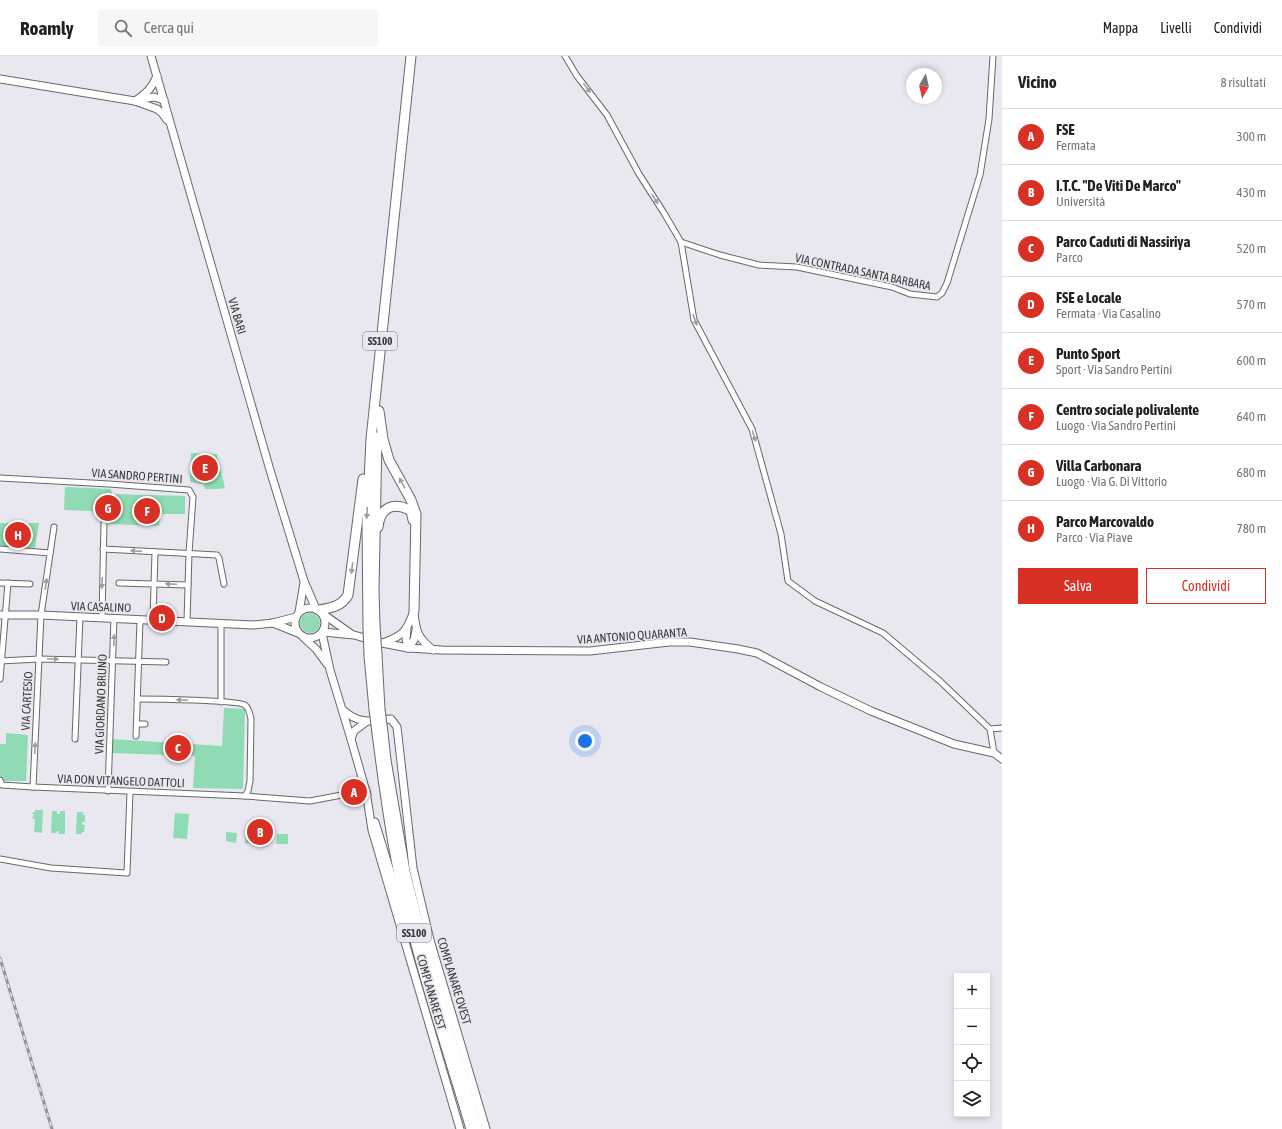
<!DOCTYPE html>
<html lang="it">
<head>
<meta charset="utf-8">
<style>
  :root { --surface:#fff; --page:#f6f6f6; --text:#202124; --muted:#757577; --line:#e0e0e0; --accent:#d93025 }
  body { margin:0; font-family:"Asap Condensed",sans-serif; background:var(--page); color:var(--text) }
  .controls { position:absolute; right:12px; bottom:12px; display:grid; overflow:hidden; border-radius:0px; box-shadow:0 2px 6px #0003 }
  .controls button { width:36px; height:36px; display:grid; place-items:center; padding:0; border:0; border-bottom:1px solid var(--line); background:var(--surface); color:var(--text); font:20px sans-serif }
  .compass { position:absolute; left:906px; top:12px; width:36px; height:36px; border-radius:50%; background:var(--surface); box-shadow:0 2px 6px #0003; rotate:188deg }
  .you { position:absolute; left:585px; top:685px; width:14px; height:14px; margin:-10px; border:3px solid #fff; border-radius:50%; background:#1a73e8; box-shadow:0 0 0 6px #1a73e833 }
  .badge { display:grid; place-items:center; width:26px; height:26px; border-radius:50%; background:var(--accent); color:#fff; font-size:13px; font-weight:700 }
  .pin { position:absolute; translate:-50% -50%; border:2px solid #fff; box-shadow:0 1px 4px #0006 }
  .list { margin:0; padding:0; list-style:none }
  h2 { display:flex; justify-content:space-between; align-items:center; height:52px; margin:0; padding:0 16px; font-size:17px }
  h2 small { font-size:13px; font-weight:400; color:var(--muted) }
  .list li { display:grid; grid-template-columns:26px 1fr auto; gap:12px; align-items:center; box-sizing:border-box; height:56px; padding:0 16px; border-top:1px solid var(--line) }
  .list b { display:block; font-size:15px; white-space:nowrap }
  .list p { margin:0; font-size:13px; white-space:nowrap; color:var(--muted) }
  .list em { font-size:13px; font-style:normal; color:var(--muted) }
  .actions { display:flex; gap:8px; padding:12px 16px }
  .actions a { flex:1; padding:9px 0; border:1px solid var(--accent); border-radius:0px; text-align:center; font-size:14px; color:var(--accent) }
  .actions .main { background:var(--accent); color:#fff }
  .icon { flex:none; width:22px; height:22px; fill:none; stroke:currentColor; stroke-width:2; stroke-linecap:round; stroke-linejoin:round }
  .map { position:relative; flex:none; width:1002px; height:1073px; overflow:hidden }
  header { display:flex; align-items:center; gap:24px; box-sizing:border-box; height:56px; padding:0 20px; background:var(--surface); border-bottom:1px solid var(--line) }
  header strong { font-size:19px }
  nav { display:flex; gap:22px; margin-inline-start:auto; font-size:14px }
  .search { width:280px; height:36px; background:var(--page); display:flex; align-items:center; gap:10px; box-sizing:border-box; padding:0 14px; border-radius:0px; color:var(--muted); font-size:15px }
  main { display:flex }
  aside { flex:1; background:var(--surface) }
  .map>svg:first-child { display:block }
  .green { fill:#8fdbb4 }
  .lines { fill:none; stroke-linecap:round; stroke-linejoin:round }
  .street-casing { stroke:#67676e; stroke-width:7 }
  .secondary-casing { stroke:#67676e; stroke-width:9 }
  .highway-casing { stroke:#67676e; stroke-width:11 }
  .street { stroke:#fff; stroke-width:5 }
  .secondary { stroke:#fff; stroke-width:7 }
  .highway { stroke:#fff; stroke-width:9 }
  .rail-casing { stroke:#929197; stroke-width:3 }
  .rail { stroke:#e9e8f1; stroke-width:1.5; stroke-dasharray:4.5; stroke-linecap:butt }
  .highway-bridge-casing { stroke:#67676e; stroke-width:11; stroke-linecap:butt }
  .highway-bridge { stroke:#fff; stroke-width:9 }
  .oneway { fill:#9e9d9f }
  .labels { text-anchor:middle; stroke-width:3.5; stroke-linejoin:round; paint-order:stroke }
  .shield { fill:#e9e8f1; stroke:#706f74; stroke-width:1 }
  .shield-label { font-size:11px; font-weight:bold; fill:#3c3b3f }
  .street-label { font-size:12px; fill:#3c3b3f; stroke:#e9e8f1 }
</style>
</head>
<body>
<header>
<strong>Roamly</strong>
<div class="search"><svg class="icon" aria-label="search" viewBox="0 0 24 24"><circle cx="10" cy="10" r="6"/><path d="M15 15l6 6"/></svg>Cerca qui</div>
<nav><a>Mappa</a><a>Livelli</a><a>Condividi</a></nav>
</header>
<main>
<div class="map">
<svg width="1002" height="1073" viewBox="0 0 1002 1073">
  <rect width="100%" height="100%" fill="#e9e8f1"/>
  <g class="green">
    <path d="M191,397L217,398L225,432L218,433H205L204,428L190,426Z"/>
    <path d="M65,431L111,433L112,438L185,440V458H160L159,470L109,468L91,455L64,454Z"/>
    <path d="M0,467H39L35,492L0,490Z"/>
    <circle cx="310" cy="567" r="10"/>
    <path d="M224,652L245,653L243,733L193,732L195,700L112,697V683L222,690Z"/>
    <path d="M6,677L28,679L26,725H2L0,718V688H6Z"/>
    <path d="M35,754H43L42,777L34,776L35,763L32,762L34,759L32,757L35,756Z"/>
    <path d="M52,755H57V758H60V755H65V778H59V775H57L56,777H51Z"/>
    <path d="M77,756H83V759H85V766H82V769H85L84,776H82V778H76Z"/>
    <path d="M175,757L189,758L187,783L173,782Z"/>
    <path d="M226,776L237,777L236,787L226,785Z"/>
    <path d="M246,778H268V788L245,787Z"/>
    <path d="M277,778H288V788H276Z"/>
  </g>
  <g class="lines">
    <g class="street-casing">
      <g id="street">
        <path d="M565,0L577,20L607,59L639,118L664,157L681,186L694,264L752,373L781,478L788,525L815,545L883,577L941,626L990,673L994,697"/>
        <path d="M681,186L720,199L759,209L797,211L892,231L910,238L937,241L942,237L947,227L980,119L989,63L993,0"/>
        <path d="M0,422L109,428L189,434L193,441L189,497L187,565"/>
        <path d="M0,493L50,497"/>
        <path d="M103,493L217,499L219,502L224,528"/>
        <path d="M0,527L30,528"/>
        <path d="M119,527L188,529"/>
        <path d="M102,562L104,467"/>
        <path d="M153,564L155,496"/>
        <path d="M221,567V646"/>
        <path d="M0,605L39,603L166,606"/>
        <path d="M0,623L8,527"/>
        <path d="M137,643C153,643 238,644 245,649C249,652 250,658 251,663L250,725L248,735L245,740"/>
        <path d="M137,668H145"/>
        <path d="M990,673L1002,672"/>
        <path d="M136,680L140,564"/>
        <path d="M75,683L80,561"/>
        <path d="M0,724L2,729L33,731L245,740L310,745L352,737"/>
        <path d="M33,731L41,559L54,471"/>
        <path d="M108,735L114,562"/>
        <path d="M0,803L51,812L127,817L130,736"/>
      </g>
    </g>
    <g class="secondary-casing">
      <g id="secondary">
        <path d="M151,0L270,414L304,525L316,553"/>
        <path d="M0,23L135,45L157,53L162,57L167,64"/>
        <path d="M141,43L154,41L164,44"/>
        <path d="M135,45C146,38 152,32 157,20"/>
        <circle cx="310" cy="567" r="15"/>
        <path d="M299,556L304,527"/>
        <path d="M414,557C416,576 418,582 433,594"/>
        <path d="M323,558L350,577"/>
        <path d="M0,559H41L253,569L273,567L296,561"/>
        <path d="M273,567L298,577"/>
        <path d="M407,573L406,583L408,592"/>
        <path d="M323,576L354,579L382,587L408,592L442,594L590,595L669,586H690L738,593L757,597L821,631L871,655L954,688L994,697L1002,703"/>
        <path d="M322,577L330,614L351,683L367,739"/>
        <path d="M304,582L316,593L327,608"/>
        <path d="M383,587C404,579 406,576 414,555"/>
        <path d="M408,592L414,584L416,574"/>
        <path d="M343,654C360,669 371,665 391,663L397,671L413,812L430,884L486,1073"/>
        <path d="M351,683L354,675L366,666"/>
        <path d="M366,735L372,774L460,1073"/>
        <path d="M375,766L410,880"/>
      </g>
    </g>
    <g class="highway-casing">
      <g id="highway">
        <path d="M379,355L383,383L389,404L411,444L416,458L414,555"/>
        <path d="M378,471C380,451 394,445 411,455L413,464"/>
        <path d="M319,554C331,552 342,550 348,539L363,423"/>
        <path d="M375,569L374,535L377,381"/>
        <path d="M368,571L367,467L371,383L411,0"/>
        <path d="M377,599L380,653"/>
        <path d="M369,600L374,653"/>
        <path d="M377,677C383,724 389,772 399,818C417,904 446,989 471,1073"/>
        <path d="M383,677L386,704L405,815L423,887L478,1073"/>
      </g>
    </g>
    <use href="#street" class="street"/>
    <use href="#secondary" class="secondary"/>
    <use href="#highway" class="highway"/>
    <g class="rail-casing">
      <path id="rail" d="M0,902L52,1073"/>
    </g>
    <use href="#rail" class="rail"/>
    <g class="highway-bridge-casing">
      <g id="highway-bridge">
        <path d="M375,569L377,599"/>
        <path d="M368,571L369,600"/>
        <path d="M374,653L377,677"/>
        <path d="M380,653L383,677"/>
      </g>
    </g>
    <use href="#highway-bridge" class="highway-bridge"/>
  </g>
  <defs><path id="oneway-solid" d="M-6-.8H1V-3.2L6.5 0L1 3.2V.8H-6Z"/></defs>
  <g class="oneway">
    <use href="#oneway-solid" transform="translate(587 32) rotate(53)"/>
    <use href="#oneway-solid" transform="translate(655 143) rotate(57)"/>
    <use href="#oneway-solid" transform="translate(695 264) rotate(70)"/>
    <use href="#oneway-solid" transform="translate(754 380) rotate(73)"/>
    <use href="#oneway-solid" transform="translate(402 427) rotate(-119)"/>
    <use href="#oneway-solid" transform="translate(367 457) rotate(92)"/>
    <use href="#oneway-solid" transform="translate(136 495) rotate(-176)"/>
    <use href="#oneway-solid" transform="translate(352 512) rotate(97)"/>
    <use href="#oneway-solid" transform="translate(102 527) rotate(92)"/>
    <use href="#oneway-solid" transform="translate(46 528) rotate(-82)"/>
    <use href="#oneway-solid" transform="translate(171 528) rotate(-178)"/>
    <use href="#oneway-solid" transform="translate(114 584) rotate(-89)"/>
    <use href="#oneway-solid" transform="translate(53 603) rotate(2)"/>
    <use href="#oneway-solid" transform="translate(182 644) rotate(-178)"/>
    <use href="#oneway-solid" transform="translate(35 692) rotate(-87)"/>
  </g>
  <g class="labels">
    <g class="shield">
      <rect x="363" y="276" width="34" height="18" rx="3"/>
      <rect x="397" y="868" width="34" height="18" rx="3"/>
    </g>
    <g class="shield-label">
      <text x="380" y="289">SS100</text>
      <text x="414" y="881">SS100</text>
    </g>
    <g class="street-label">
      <text transform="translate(863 216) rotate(12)" y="4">VIA CONTRADA SANTA BARBARA</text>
      <text transform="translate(237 260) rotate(74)" y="4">VIA BARI</text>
      <text transform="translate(137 420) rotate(4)" y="4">VIA SANDRO PERTINI</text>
      <text transform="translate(101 551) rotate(2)" y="4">VIA CASALINO</text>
      <text transform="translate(632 580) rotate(-4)" y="4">VIA ANTONIO QUARANTA</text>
      <text transform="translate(27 645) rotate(-87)" y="4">VIA CARTESIO</text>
      <text transform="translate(101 648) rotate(-88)" y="4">VIA GIORDANO BRUNO</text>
      <text transform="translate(121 725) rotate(2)" y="4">VIA DON VITANGELO DATTOLI</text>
      <text transform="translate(454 925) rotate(73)" y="4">COMPLANARE OVEST</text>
      <text transform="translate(431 936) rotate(74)" y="4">COMPLANARE EST</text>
    </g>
  </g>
</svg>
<div class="controls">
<button>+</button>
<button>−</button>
<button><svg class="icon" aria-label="locate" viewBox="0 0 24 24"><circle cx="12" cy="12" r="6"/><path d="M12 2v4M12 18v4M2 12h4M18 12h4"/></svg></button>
<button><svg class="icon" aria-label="layers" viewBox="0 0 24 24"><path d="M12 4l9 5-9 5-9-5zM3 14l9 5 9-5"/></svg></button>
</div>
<svg class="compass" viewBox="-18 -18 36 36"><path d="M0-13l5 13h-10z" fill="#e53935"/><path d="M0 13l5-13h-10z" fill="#757577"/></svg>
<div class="you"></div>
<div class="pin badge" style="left:354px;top:736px">A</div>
<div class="pin badge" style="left:260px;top:776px">B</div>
<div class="pin badge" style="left:178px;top:692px">C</div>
<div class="pin badge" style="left:162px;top:562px">D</div>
<div class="pin badge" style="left:205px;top:412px">E</div>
<div class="pin badge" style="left:147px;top:455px">F</div>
<div class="pin badge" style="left:108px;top:452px">G</div>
<div class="pin badge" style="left:18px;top:479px">H</div>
</div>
<aside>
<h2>Vicino<small>8 risultati</small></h2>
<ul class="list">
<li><span class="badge">A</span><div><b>FSE</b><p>Fermata</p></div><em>300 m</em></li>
<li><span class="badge">B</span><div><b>I.T.C. &quot;De Viti De Marco&quot;</b><p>Università</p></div><em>430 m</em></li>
<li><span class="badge">C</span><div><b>Parco Caduti di Nassiriya</b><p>Parco</p></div><em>520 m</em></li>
<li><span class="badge">D</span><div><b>FSE e Locale</b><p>Fermata · Via Casalino</p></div><em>570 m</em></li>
<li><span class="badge">E</span><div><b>Punto Sport</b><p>Sport · Via Sandro Pertini</p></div><em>600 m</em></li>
<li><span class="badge">F</span><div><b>Centro sociale polivalente</b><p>Luogo · Via Sandro Pertini</p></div><em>640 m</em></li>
<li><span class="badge">G</span><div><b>Villa Carbonara</b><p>Luogo · Via G. Di Vittorio</p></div><em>680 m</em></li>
<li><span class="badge">H</span><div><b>Parco Marcovaldo</b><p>Parco · Via Piave</p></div><em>780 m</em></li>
</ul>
<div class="actions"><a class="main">Salva</a><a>Condividi</a></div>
</aside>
</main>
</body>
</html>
